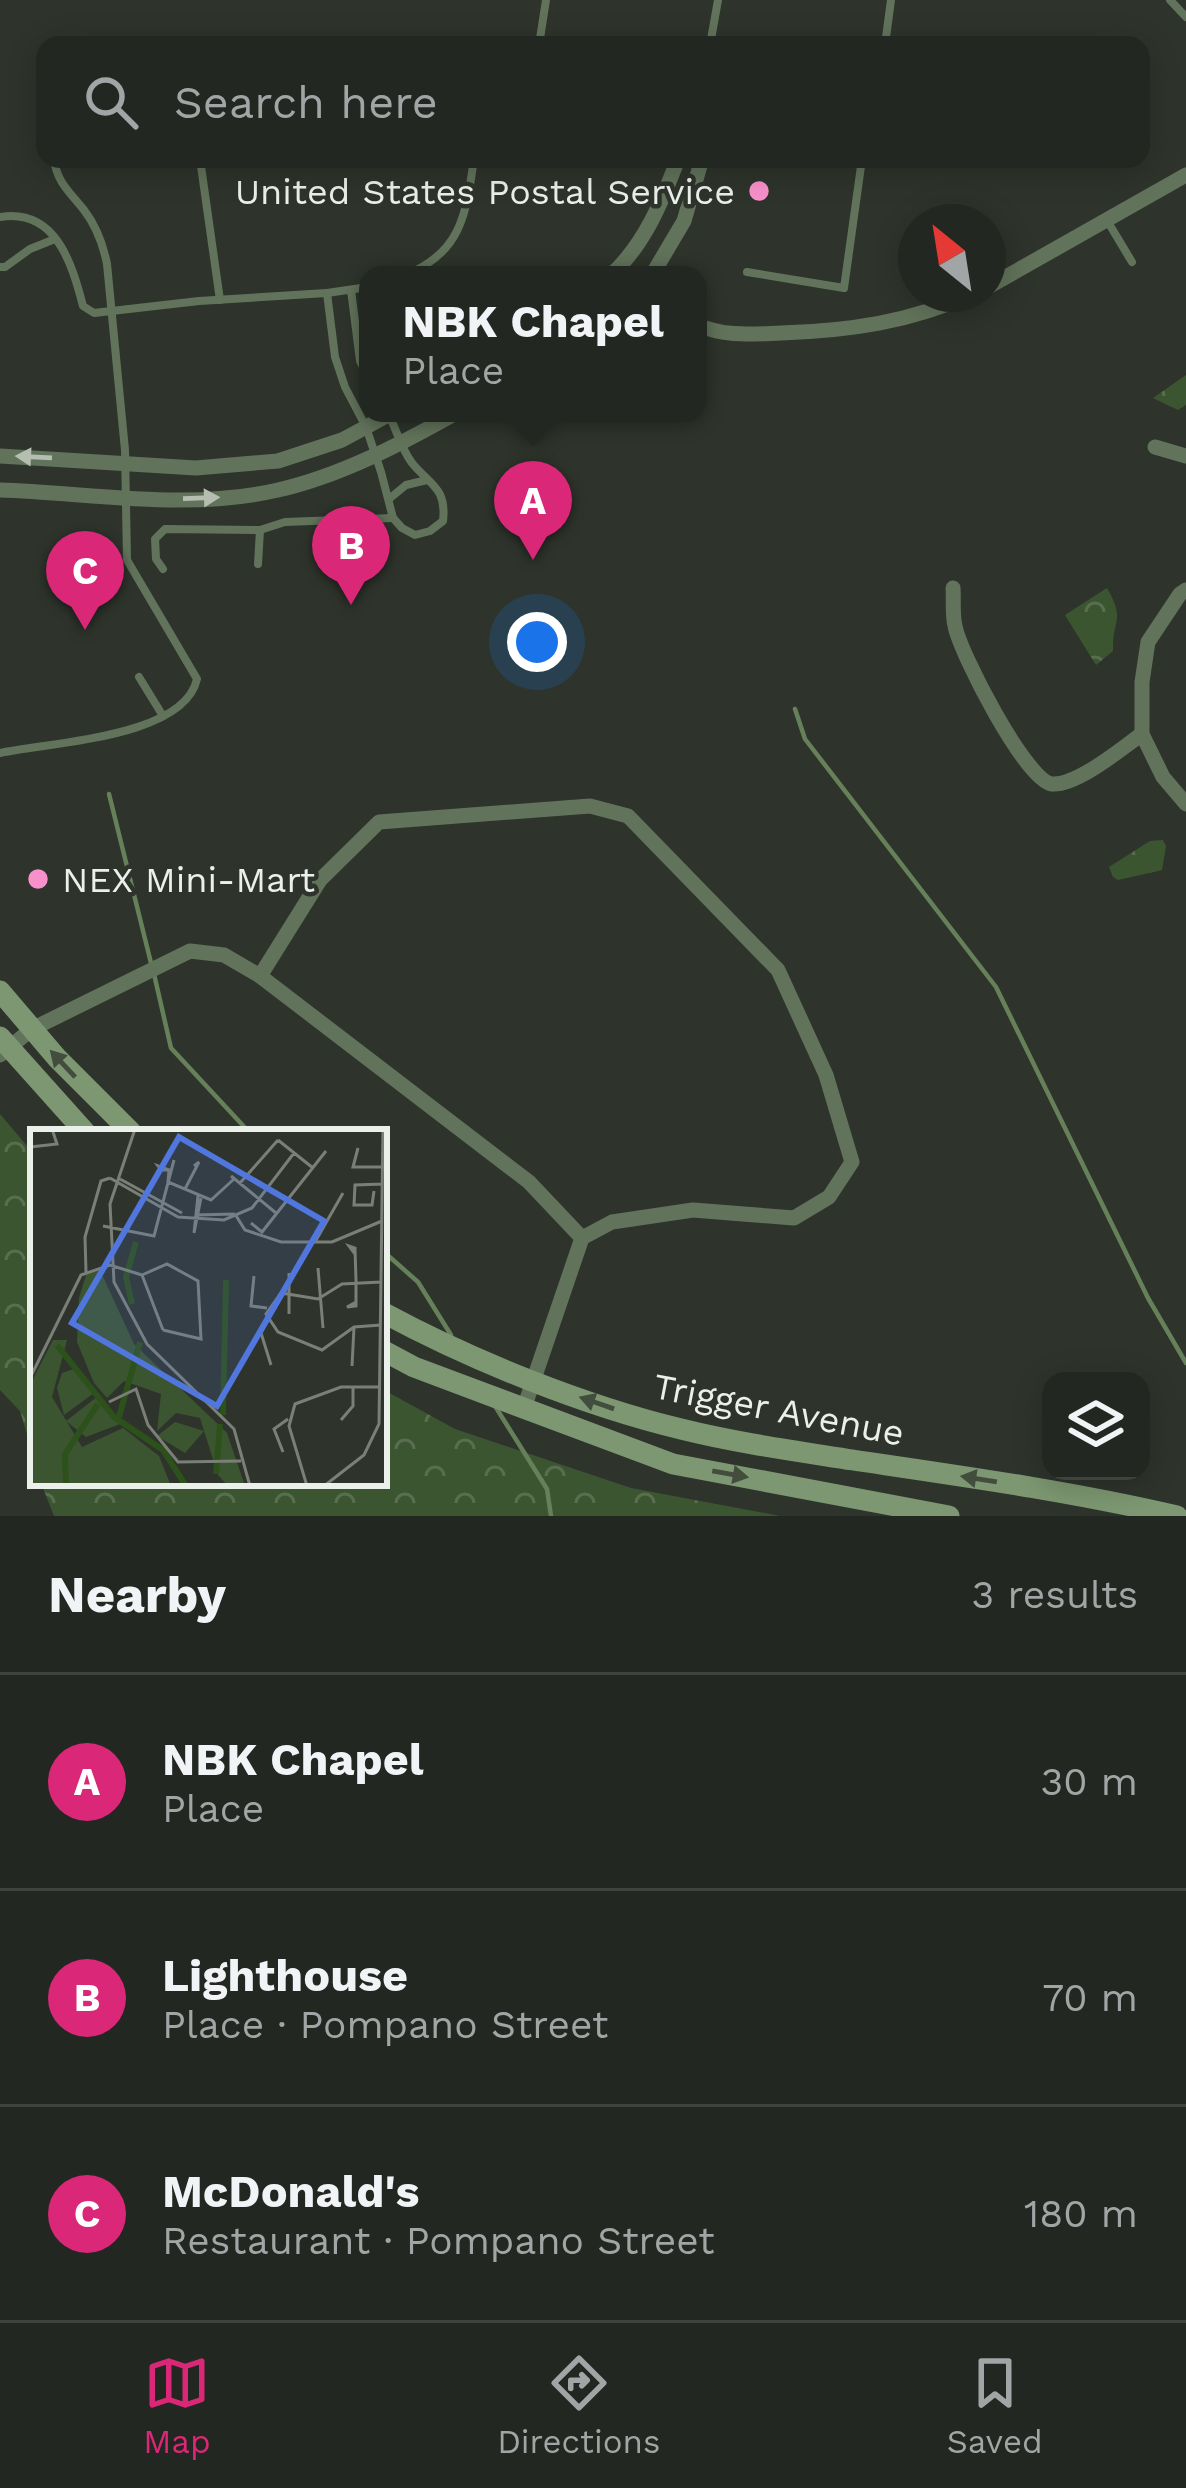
<!DOCTYPE html>
<html lang="en">
<head>
<meta charset="utf-8">
<style>
  :root { --surface:#222721; --page:#2a2f2a; --text:#f1f3f6; --muted:#a2a5a5; --line:#3f443f; --accent:#db2777 }
  body { margin:0; font-family:"Work Sans",sans-serif; background:var(--page); color:var(--text) }
  .controls { position:absolute; right:36px; bottom:36px; display:grid; overflow:hidden; border-radius:24px; box-shadow:0 6px 30px #0003 }
  .controls button { width:108px; height:108px; display:grid; place-items:center; padding:0; border:0; border-bottom:3px solid var(--line); background:var(--surface); color:var(--text); font:60px sans-serif }
  .compass { position:absolute; left:898px; top:204px; width:108px; height:108px; border-radius:50%; background:var(--surface); box-shadow:0 6px 30px #0003; rotate:330deg }
  .you { position:absolute; left:537px; top:642px; width:42px; height:42px; margin:-30px; border:9px solid #fff; border-radius:50%; background:#1a73e8; box-shadow:0 0 0 18px #1a73e833 }
  .badge { display:grid; place-items:center; width:78px; height:78px; border-radius:50%; background:var(--accent); color:#fff; font-size:39px; font-weight:700 }
  .pin { position:absolute; translate:-50% -99px; filter:drop-shadow(0 3px 6px #0008) }
  .pin::after { content:''; position:absolute; top:63px; width:42px; height:36px; background:inherit; clip-path:polygon(0 0,100% 0,50% 100%) }
  .popup { position:absolute; left:359px; top:266px; width:348px; height:156px; box-sizing:border-box; display:grid; place-content:center; border-radius:24px; background:var(--surface); filter:drop-shadow(0 3px 9px #0005); font-size:39px; white-space:nowrap; color:var(--muted) }
  .popup b { font-size:45px; color:var(--text) }
  .popup::after { content:''; position:absolute; left:50%; top:100%; margin-left:-24px; border:24px solid transparent; border-top-color:var(--surface) }
  .list { margin:0; padding:0; list-style:none }
  h2 { display:flex; justify-content:space-between; align-items:center; height:156px; margin:0; padding:0 48px; font-size:51px }
  h2 small { font-size:39px; font-weight:400; color:var(--muted) }
  .list li { display:grid; grid-template-columns:78px 1fr auto; gap:36px; align-items:center; box-sizing:border-box; height:216px; padding:0 48px; border-top:3px solid var(--line) }
  .list b { display:block; font-size:45px; white-space:nowrap }
  .list p { margin:0; font-size:39px; white-space:nowrap; color:var(--muted) }
  .list em { font-size:39px; font-style:normal; color:var(--muted) }
  .icon { flex:none; width:66px; height:66px; fill:none; stroke:currentColor; stroke-width:2; stroke-linecap:round; stroke-linejoin:round }
  .map { position:relative; flex:none; width:1186px; height:1516px; overflow:hidden }
  .search { position:absolute; background:var(--surface); box-shadow:0 6px 30px #0003; left:36px; right:36px; top:36px; height:132px; display:flex; align-items:center; gap:30px; box-sizing:border-box; padding:0 42px; border-radius:24px; color:var(--muted); font-size:45px }
  .sheet { height:804px; background:var(--surface) }
  nav { display:flex; justify-content:space-around; align-items:center; box-sizing:border-box; height:168px; border-top:3px solid var(--line); background:var(--surface); font-size:33px; color:var(--muted) }
  nav a { display:grid; justify-items:center; gap:6px }
  nav .on { color:var(--accent) }
  .map>svg:first-child { display:block }
  .forest { fill:url(#forest-crowns) }
  .lines { fill:none; stroke-linecap:round; stroke-linejoin:round }
  .stream { stroke:#668159; stroke-width:4.5 }
  .service { stroke:#62735b; stroke-width:8 }
  .minor { stroke:#62735b; stroke-width:15 }
  .secondary { stroke:#7c9771; stroke-width:21 }
  .oneway { fill:#b5beb1 }
  .oneway2 { fill:#424d3d }
  .poi-dot { fill:#f890cb; stroke:#2e342c; stroke-width:4.5 }
  .labels { text-anchor:middle; stroke-width:9; stroke-linejoin:round; paint-order:stroke }
  .poi-label { font-size:36px; fill:#ecf0eb; stroke:#2e342c; text-anchor:end }
  .street-label { font-size:36px; fill:#ecf0eb; stroke:#2e342c }
  .inset-river { fill:none; stroke:#2d511a; stroke-width:6 }
  .inset-road { fill:none; stroke:#7a7f78; stroke-width:3 }
  .view { fill:#5176dd; fill-opacity:0.15; stroke:#5176dd; stroke-width:6 }
  .inset-edge { fill:none; stroke:#ecf0eb; stroke-width:6 }
</style>
</head>
<body>
<div class="map">
<svg width="1186" height="1516" viewBox="0 0 1186 1516">
  <defs>
    <pattern id="forest-crowns" width="20" height="18" patternUnits="userSpaceOnUse" patternTransform="scale(3)"><rect width="20" height="18" fill="#3c5531"/><path d="M2 6a3 3 0 1 1 6 0M12 15a3 3 0 1 1 6 0" fill="none" stroke="#586e4f"/></pattern>
  </defs>
  <rect width="100%" height="100%" fill="#2e342c"/>
  <g class="forest">
    <path d="M1186,375V405L1178,410L1153,398Z"/>
    <path d="M1107,588C1126,622 1112,618 1113,651L1096,665L1065,615Z"/>
    <path d="M1163,840L1166,846L1162,870L1118,880L1113,877L1109,867L1150,841Z"/>
    <path d="M0,1114L33,1153V1454L20,1411L0,1390Z"/>
    <path d="M384,1390L455,1429L631,1488L780,1516H54L41,1483H384Z"/>
  </g>
  <g class="lines">
    <g class="stream">
      <path d="M795,709L805,739L996,987L1148,1298L1186,1363"/>
      <path d="M109,794L151,963"/>
      <path d="M154,974L171,1048L249,1132"/>
      <path d="M384,1252L418,1282L451,1335"/>
      <path d="M495,1406L547,1489L551,1516"/>
    </g>
    <g class="service">
      <path d="M1170,0L1186,17"/>
      <path d="M539,45L546,0"/>
      <path d="M710,45L718,0"/>
      <path d="M885,45L891,0"/>
      <path d="M200,159L220,300"/>
      <path d="M0,217C56,208 72,264 83,306L94,313L199,301L327,293L368,287"/>
      <path d="M1108,222L1132,262"/>
      <path d="M0,267H5L30,249L55,239"/>
      <path d="M747,272L844,288L862,159"/>
      <path d="M405,275C462,253 466,213 474,159"/>
      <path d="M351,290L360,361L368,377"/>
      <path d="M327,293L335,357L345,387L366,427L381,472L393,518L402,528L415,535L430,531L443,521C447,488 430,485 412,463C402,450 397,432 390,417"/>
      <path d="M389,499L406,485L427,480"/>
      <path d="M258,564L260,530"/>
      <path d="M163,569L156,559L155,539L165,529L260,530L285,522L393,518"/>
      <path d="M139,677L163,716"/>
      <path d="M0,753C50,742 184,738 197,679L127,560L125,450L107,264C103,244 97,227 84,210C70,192 57,183 54,159"/>
    </g>
    <g class="minor">
      <path d="M611,275C645,244 662,201 678,159"/>
      <path d="M652,275L684,221L702,159"/>
      <path d="M988,287L1186,175"/>
      <path d="M698,325C725,337 752,334 781,333C848,331 911,322 972,294"/>
      <path d="M1155,447L1186,456"/>
      <path d="M0,456L196,468L278,461L342,440L392,413"/>
      <path d="M0,490C91,493 188,511 278,490C340,476 401,444 456,413"/>
      <path d="M953,588C954,600 952,614 955,626C960,653 1026,781 1052,784C1077,786 1122,748 1142,734"/>
      <path d="M1186,590L1180,594L1148,642L1142,682V734L1163,777L1186,804"/>
      <path d="M260,976L320,880L379,822L590,806L628,816L778,970L826,1075L852,1162L829,1197L794,1218L693,1210L612,1222L582,1238"/>
      <path d="M0,1055L32,1029L190,951L224,955L260,976L529,1182L582,1238"/>
      <path d="M524,1408L582,1238"/>
    </g>
    <g class="secondary">
      <path d="M0,991L57,1058L131,1132"/>
      <path d="M0,1037L85,1132"/>
      <path d="M384,1313C471,1360 585,1406 681,1429C737,1443 796,1451 853,1460C961,1476 1070,1491 1177,1516"/>
      <path d="M384,1351L414,1367L673,1464L949,1516"/>
    </g>
  </g>
  <defs><path id="oneway-solid" d="M-6-.8H1V-3.2L6.5 0L1 3.2V.8H-6Z" transform="scale(3)"/></defs>
  <g class="oneway">
    <use href="#oneway-solid" transform="translate(34 457) rotate(-177)"/>
    <use href="#oneway-solid" transform="translate(201 498) rotate(-2)"/>
  </g>
  <g class="oneway2">
    <use href="#oneway-solid" transform="translate(63 1064) rotate(-133)"/>
    <use href="#oneway-solid" transform="translate(597 1403) rotate(-161)"/>
    <use href="#oneway-solid" transform="translate(730 1474) rotate(10)"/>
    <use href="#oneway-solid" transform="translate(979 1479) rotate(-171)"/>
  </g>
  <g class="poi-dot">
    <circle cx="759" cy="191" r="12"/>
    <circle cx="38" cy="879" r="12"/>
  </g>
  <g class="labels">
    <g class="poi-label">
      <text x="735" y="204">United States Postal Service</text>
      <text x="62" y="892" text-anchor="start">NEX Mini-Mart</text>
    </g>
    <g class="street-label">
      <text transform="translate(779 1409) rotate(11)" y="13">Trigger Avenue</text>
    </g>
  </g>
  <g transform="translate(30 1129)">
    <rect width="357" height="357" fill="#2e342c"/>
    <path d="M70,141L104,215L197,304L215,357H198L188,346L170,289L146,284L127,302L131,265L94,252L77,269L64,254L47,213L49,169L56,146ZM23,211H37L22,268L52,318L93,299L129,327L141,357H0V256Z" fill="#3c5531"/>
    <path d="M44,240L64,264L34,286L27,259L32,244ZM67,268L90,295L56,308L36,292ZM145,293L174,302L155,324L127,307Z" fill="#3c5531"/>
    <path class="inset-river" d="M102,175L96,148L106,113M27,216L84,288L133,321L156,357M193,286L196,151M89,288L110,213M186,345L190,295M36,357L35,325L68,275"/>
    <path class="inset-road" d="M105,0L80,75L84,153L117,215L204,300L220,357M248,11L283,39M0,18L27,15L22,0M328,19L323,38H353M139,41L128,37L131,41H139L138,53L181,71L204,50M201,47L246,84M80,49L148,88L194,91L222,79L264,24M90,50L152,84M210,54L248,11M155,60L169,33L164,37M344,62L342,76H324L325,56L353,55M168,67L164,104L171,69M205,85L215,101L251,113H302L352,92M165,86L205,85M221,94L232,103L296,22M73,97L124,107L144,31M285,113L313,64M325,125L319,117L325,119L326,152V177L317,178L326,173M288,139L293,199M56,143L55,108L71,52L80,49M259,144V185M112,146L137,135L168,152L171,210L133,201M112,146L133,201M224,147L221,177L237,179M237,192L231,204L241,236M351,196L324,198L292,221L248,203L236,185L251,164L288,170L312,155L351,153M322,237L324,198M0,249L51,146L80,136L112,146M79,273L106,260L118,296L148,333L211,332M311,291L323,277V258M253,323L244,300L258,290M277,357L259,297L265,275L311,258H350M294,357L334,326L349,295L353,0"/>
    <path class="view" d="M149,8L294,92L187,277L42,194Z"/>
    <rect width="357" height="357" class="inset-edge"/>
  </g>
</svg>
<div class="controls">
<button><svg class="icon" aria-label="layers" viewBox="0 0 24 24"><path d="M12 4l9 5-9 5-9-5zM3 14l9 5 9-5"/></svg></button>
</div>
<svg class="compass" viewBox="-18 -18 36 36"><path d="M0-13l5 13h-10z" fill="#e53935"/><path d="M0 13l5-13h-10z" fill="#a2a5a5"/></svg>
<div class="you"></div>
<div class="pin badge" style="left:533px;top:560px">A</div>
<div class="popup"><b>NBK Chapel</b>Place</div>
<div class="pin badge" style="left:351px;top:605px">B</div>
<div class="pin badge" style="left:85px;top:630px">C</div>
<div class="search"><svg class="icon" aria-label="search" viewBox="0 0 24 24"><circle cx="10" cy="10" r="6"/><path d="M15 15l6 6"/></svg>Search here</div>
</div>
<section class="sheet">
<h2>Nearby<small>3 results</small></h2>
<ul class="list">
<li><span class="badge">A</span><div><b>NBK Chapel</b><p>Place</p></div><em>30 m</em></li>
<li><span class="badge">B</span><div><b>Lighthouse</b><p>Place · Pompano Street</p></div><em>70 m</em></li>
<li><span class="badge">C</span><div><b>McDonald's</b><p>Restaurant · Pompano Street</p></div><em>180 m</em></li>
</ul>
</section>
<nav>
<a class="on"><svg class="icon" aria-label="map" viewBox="0 0 24 24"><path d="M3 6l6-2 6 2 6-2v14l-6 2-6-2-6 2zM9 4v14M15 6v14"/></svg>Map</a>
<a><svg class="icon" aria-label="directions" viewBox="0 0 24 24"><path d="M12 3l9 9-9 9-9-9zM9 14v-3h6M13 9l2 2-2 2"/></svg>Directions</a>
<a><svg class="icon" aria-label="saved" viewBox="0 0 24 24"><path d="M7 4h10v16l-5-4-5 4z"/></svg>Saved</a>
</nav>
</body>
</html>
